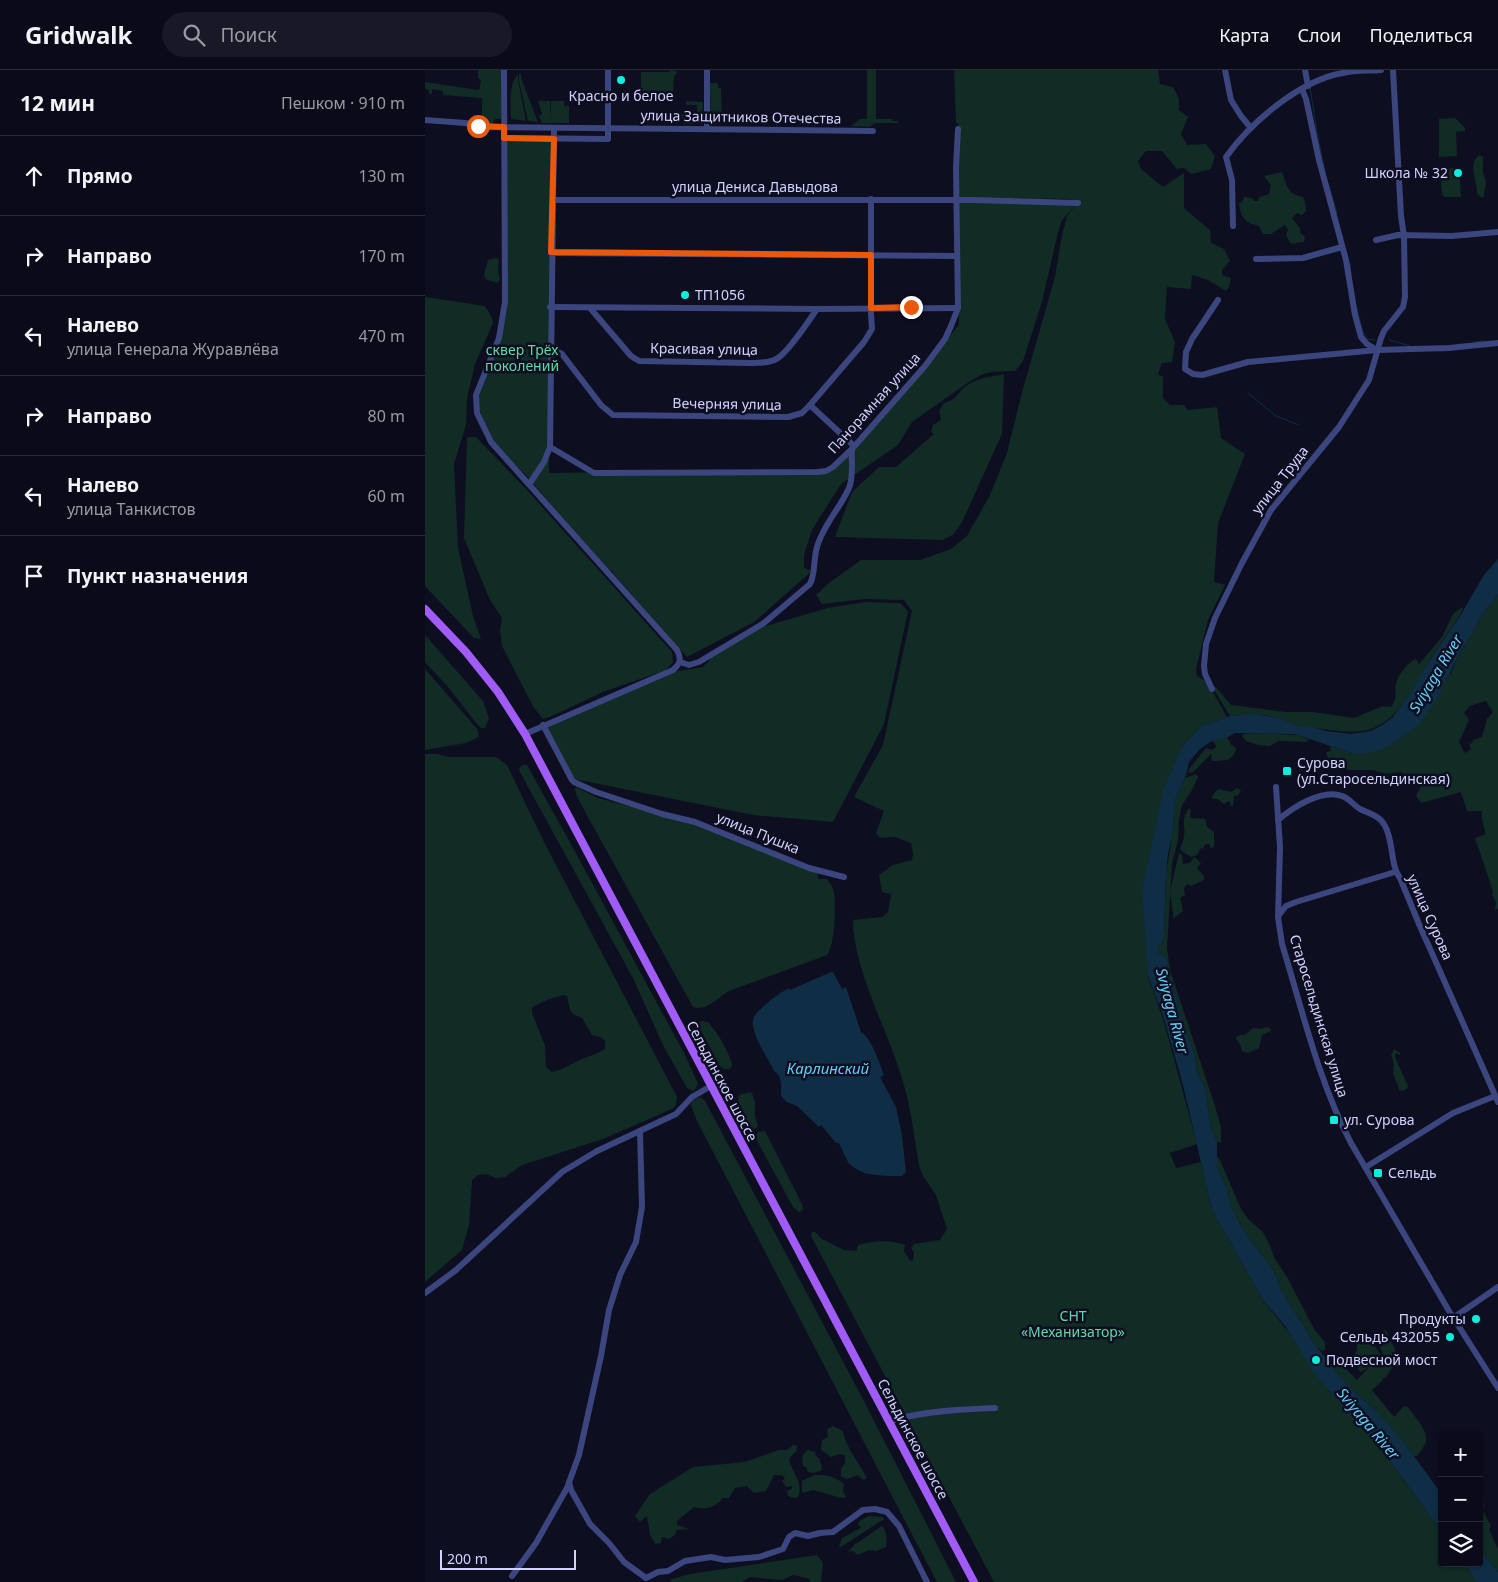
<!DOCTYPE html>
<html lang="ru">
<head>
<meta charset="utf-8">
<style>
  :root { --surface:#0a0a19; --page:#181826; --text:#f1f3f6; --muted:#999aa2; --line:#2a2b38 }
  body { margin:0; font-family:"Noto Sans",sans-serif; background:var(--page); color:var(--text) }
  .controls { position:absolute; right:15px; bottom:15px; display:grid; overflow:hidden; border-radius:5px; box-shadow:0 1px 4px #0004 }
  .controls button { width:45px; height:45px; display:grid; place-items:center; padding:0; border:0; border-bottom:1px solid var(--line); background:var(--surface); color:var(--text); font:25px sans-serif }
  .scale { position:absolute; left:15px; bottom:12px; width:136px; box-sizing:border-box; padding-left:5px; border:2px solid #d0d3fd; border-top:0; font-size:14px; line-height:18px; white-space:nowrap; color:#d0d3fd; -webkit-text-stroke:4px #0e0e21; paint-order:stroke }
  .stop { position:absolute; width:15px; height:15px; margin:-11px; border:4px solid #ea580c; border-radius:50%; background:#fff }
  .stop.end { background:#ea580c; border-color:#fff; box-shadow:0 1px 5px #0008 }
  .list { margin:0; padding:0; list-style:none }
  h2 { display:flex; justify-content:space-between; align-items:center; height:65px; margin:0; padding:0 20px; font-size:21px }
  h2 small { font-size:16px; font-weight:400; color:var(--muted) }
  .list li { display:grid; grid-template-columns:32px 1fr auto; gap:15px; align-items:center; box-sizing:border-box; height:80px; padding:0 20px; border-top:1px solid var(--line) }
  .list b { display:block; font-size:19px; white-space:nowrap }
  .list p { margin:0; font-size:16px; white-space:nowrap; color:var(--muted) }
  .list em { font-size:16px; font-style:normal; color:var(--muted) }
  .icon { flex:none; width:28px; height:28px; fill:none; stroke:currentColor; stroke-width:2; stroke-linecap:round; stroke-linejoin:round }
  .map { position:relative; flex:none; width:1073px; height:1512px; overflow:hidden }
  header { display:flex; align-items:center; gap:30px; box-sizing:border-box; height:70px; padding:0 25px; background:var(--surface); border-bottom:1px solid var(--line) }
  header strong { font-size:24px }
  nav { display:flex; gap:28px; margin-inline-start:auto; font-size:18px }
  .search { width:350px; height:45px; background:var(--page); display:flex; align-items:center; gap:12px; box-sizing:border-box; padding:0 18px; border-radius:28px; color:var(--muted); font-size:19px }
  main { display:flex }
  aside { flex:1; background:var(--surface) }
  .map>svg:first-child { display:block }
  .green { fill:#112b25; fill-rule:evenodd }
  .water { fill:#0f2d44 }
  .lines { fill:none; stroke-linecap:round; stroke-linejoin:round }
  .stream { stroke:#0f2d44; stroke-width:1 }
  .minor { stroke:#3b457e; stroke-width:6 }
  .major { stroke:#a15cf8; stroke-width:8 }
  .route { stroke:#ea580c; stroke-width:6 }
  .poi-dot { fill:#0aefdc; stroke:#0e0e21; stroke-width:2 }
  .labels { text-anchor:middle; stroke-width:5; stroke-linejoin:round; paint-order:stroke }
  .poi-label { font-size:14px; fill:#d0d3fd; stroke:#0e0e21; text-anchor:start }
  .street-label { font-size:14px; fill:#d0d3fd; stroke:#0e0e21 }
  .park-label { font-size:14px; fill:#5fdaa5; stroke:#0e0e21 }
  .water-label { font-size:15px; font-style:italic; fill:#63cef8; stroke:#0e0e21 }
</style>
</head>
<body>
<header>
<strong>Gridwalk</strong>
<div class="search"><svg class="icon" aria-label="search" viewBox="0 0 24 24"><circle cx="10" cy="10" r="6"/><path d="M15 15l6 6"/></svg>Поиск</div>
<nav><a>Карта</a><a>Слои</a><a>Поделиться</a></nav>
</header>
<main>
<aside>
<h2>12 мин<small>Пешком · 910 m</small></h2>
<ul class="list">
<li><svg class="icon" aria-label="ahead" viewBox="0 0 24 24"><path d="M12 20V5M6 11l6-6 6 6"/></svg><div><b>Прямо</b></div><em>130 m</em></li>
<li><svg class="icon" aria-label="right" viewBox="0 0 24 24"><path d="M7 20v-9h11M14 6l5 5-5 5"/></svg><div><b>Направо</b></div><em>170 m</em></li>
<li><svg class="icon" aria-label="left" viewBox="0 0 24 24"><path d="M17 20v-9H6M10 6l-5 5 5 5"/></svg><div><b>Налево</b><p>улица Генерала Журавлёва</p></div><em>470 m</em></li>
<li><svg class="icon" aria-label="right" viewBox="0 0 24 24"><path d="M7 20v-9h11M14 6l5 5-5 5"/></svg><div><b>Направо</b></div><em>80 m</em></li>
<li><svg class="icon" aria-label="left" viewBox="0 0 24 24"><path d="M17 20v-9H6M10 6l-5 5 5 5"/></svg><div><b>Налево</b><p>улица Танкистов</p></div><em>60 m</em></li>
<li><svg class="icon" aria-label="arrive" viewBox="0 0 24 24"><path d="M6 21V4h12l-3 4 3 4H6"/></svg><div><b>Пункт назначения</b></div></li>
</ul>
</aside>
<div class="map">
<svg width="1073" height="1512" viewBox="0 0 1073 1512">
  <rect width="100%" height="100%" fill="#0e0e21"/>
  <g class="green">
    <path d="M53,0H76V49H70L67,55H57V28L18,25V21L7,19V24H4V20L0,19V12L54,20L56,10L53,8Z"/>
    <path d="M245,0L252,1L251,5L249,6L248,22H216V2H244Z"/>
    <path d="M442,0H451V49H467V51H473V53H450L444,57L426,56L435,49H442Z"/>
    <path d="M529,0H733L735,14L748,17L754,29V40L763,47L756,64L762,75L781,74L790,86L786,99L766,104L759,98L752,99L737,81H721L713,91L716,99L738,117L759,103V138L785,160L786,173L799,179L805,191L797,200V205L806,208L804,217L801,221L783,210L767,205L766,219L742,217L740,249L750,272L747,292L737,293L733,304L738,307V328L745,335H759L763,340L792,337L796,368L820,384L793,453L789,512L800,515L783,550L771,599L772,606L782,612L802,647L777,656L757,676L723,906L739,952L772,1074L745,1083L751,1098L776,1092L787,1140L838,1230L959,1383L1017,1462V1493H1039L1052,1512H569L386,1166L387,1162H390L397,1169L419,1180L431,1181L433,1175C448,1171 466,1169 480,1175L479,1181L485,1191L488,1190L489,1183L486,1178L489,1174L515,1170L522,1159L511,1125L498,1106L494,1095C489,1066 486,1036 477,1009C463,960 428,899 428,850L457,847L463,842L466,824L457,822L454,805L468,795L487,790L488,784L486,773L470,767L455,768L451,763L459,741L429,727L458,675L487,541L479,530L440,529L397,534L391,525L404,513L436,490H495L526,479L542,466L565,425L582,383L598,319L630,207L637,165L642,146L651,135L637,150L634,158L617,232L598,291L590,301L565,302L556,305L544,312L487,352L473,375L416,414L387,460L379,485V497L383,500H388L329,552L262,587L187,502L189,501H186C156,469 128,437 100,404C90,393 76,383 68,371C60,359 54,343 53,328L75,272L82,239V73L84,70L126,72L124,403L408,399L429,378L534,255L533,131L650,133L648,129L533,128L535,57L531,52Z"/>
    <path d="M94,4H96V8L113,52L103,51L94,11Z"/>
    <path d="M93,5V10L101,51L86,49C86,37 83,13 93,5Z"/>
    <path d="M285,13H293V18H296L297,48L325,49L326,51L332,49L334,54H286Z"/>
    <path d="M113,31H125V51L126,31H139V36H144V53H117L114,46L117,44Z"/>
    <path d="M261,31L278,32L277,54H258V49H254V45H272V35H261Z"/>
    <path d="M1030,48L1040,58V61L1031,62L1032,86L1014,87V49Z"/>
    <path d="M1054,85L1058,87V102L1061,111L1059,126L1057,128L1052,124C1053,110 1042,95 1054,85Z"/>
    <path d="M1034,98L1036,127H1019L1017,123L1015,99Z"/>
    <path d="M857,102C862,116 862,124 878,127L880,132L881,141L877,145L872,143L867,148L875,158V163L880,166L879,172L871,173L870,174L865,173L861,165L863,160L860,155L846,164H838L834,156C819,152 816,148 814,133L817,132L819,127L827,128L829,131H833L834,127L844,124L846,115L839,106Z"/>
    <path d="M72,188L74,191L73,200L75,210L72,213L60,209L59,205L63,190Z"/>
    <path d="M0,227L60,236L67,248L68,253L50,294L42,328L41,355L29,394L33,478L48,546L56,569L49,568L0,516Z"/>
    <path d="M579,304L577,364L537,452L529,464L518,470L410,467L427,422L454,397H471L509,364L506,362L508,355L516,350L514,341L519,333C533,330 533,320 544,314C555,307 568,307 579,304Z"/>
    <path d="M46,367H51L102,420L247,582L248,592L241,600L178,622L127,646L118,649L109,638L77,576L75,561L77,548L65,530L39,468L42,368Z"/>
    <path d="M1073,524V839L1070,840L1071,832L1067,825L1068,821L1050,768L1061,764L1057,750V741H1042L1036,722L996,733L991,726L1000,709L993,711L994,708L986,707L985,703L979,707L977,702L960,704L948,700H923L921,699L919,695L904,692L901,682L906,681L905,676L926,683L1026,603L1033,586L1048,562L1056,546ZM1061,631L1068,642L1062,649L1057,667L1048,670L1047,673L1044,674L1046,679L1041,683L1038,680L1034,671L1037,666L1044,649L1039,643L1045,636Z"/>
    <path d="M440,532L475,533L483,541L459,654L408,752L328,745L149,709L120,656L247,602L278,597L292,582L337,557L403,538Z"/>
    <path d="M1037,537L1038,539C1031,553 1022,564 1013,577C997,603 976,652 943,660C920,665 898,658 875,656C868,656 861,650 854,648C838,643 821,645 805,646L789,620V617H791L806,635L861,642H888L929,648L958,636L966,637C973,627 969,624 971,614C973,605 983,592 991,589L994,594L1017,567L1028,544Z"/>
    <path d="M0,565L58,631L64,648L60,658H56L52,654L23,617L0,592Z"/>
    <path d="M0,599L53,660L54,667L41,673L0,680Z"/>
    <path d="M835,663L874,665L884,670L881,672L854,671L845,676L833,675L821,671L817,666L818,664Z"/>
    <path d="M802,667L806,675L811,678C809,691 799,691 788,691L786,689L787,685L786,684L768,702L763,703L765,698L781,678L787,680L790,678L791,676L788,671Z"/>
    <path d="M0,684H12L24,687H71L82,695L118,770L252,1027L251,1035L247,1039L178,1069L97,1095L80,1107L71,1108L61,1104L53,1105L47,1110L44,1155L37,1180L0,1212ZM138,925L142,926L145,940L148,944L157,948L167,965L177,968L180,971V979C172,984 165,986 157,989C145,994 141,999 127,1002L121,997L120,976L107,943V937L122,930Z"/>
    <path d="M99,695H102L153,787L260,985L273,1014L269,1021L262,1018L237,973L208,908L96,704L94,700L96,696Z"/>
    <path d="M771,704L773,707L766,722L757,735L754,749L753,770L747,794L742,878L745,900L790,1036L796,1057V1073L792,1072L786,1057L780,1018L772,1002L770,985L757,951L751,926L745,913L741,886L733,883V877L738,871L739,866L741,804L747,767L750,730L760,708Z"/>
    <path d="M151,717L173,728L269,753L393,803V809H402C405,813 408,817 409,823C411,836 410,875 402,885L304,921C293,927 281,942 268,937L152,727L150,719Z"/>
    <path d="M793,719L806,722L812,718L816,721L813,725L809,726L808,736H806L804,731L799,734L793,729H788L787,726Z"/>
    <path d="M764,738L766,741L765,746L766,748L780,749L782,757L789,762V777L786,778L784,774H781L778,778L775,779L772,785L766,787L755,780C756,776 758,772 759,767C761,756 755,751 764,738Z"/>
    <path d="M754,783L757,785L758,794L765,793L769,787L776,793L772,798L779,806V810L766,816L763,814L761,815L759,818L760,825L755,828L758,841L750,847L749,850L745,822Z"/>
    <path d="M276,951L283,952C292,962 304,981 307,995L305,999H299L295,996L274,957V953Z"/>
    <path d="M842,957L845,958L846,961L837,965L834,978L823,983L817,981L815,974L811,969L812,966L821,964L828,958L836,959Z"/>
    <path d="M969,979L975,983V985L971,983L970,987L983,1016L982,1019L976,1021L974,1020C973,1013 969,1009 968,1003C968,996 970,992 966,986Z"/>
    <path d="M325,1022L327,1023L330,1033V1046L333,1056L327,1061C319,1053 310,1037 314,1025Z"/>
    <path d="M275,1027L280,1031L440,1333L531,1512H512L479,1449L272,1051L266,1035L268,1030Z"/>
    <path d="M340,1061L377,1134L378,1140L374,1142L368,1137L330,1067L333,1062Z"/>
    <path d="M792,1086L795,1090L816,1139L824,1150L838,1162L845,1176L850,1189L862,1207L889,1259L900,1272V1279L897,1281L892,1277L857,1222L849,1201L816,1157L806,1136L801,1117L792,1096Z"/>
    <path d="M961,1260L973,1286L962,1292L949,1266Z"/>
    <path d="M936,1267H943L946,1270L961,1293L970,1292V1295C965,1299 964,1304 960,1308H957L958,1310L947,1320L969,1347L978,1337L982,1336C988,1345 1004,1361 1001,1372C999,1377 995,1382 992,1386H989L951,1341L923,1316L903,1291V1288H909L912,1294L922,1300L932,1310L944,1297L935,1302L927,1288L932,1280V1272Z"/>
    <path d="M408,1356L418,1361C420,1376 434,1393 442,1408L438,1410L433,1405L422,1409L416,1406V1399L420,1393V1385L415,1384L406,1387L396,1380L397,1370L403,1367L402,1359Z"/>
    <path d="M368,1375L372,1376V1380L364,1389C367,1403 379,1413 373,1427L368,1428L363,1426L362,1421L367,1419V1416L361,1417L357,1411L360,1408L357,1405H349L341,1421L329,1423L322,1416L310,1418L304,1428H298C289,1438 282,1440 269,1437L252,1451V1455L264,1459L252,1460L250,1465L244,1469L237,1467L236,1473L230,1474L225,1465L222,1446L215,1452L210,1446L225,1424L268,1397L320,1392L354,1380H362Z"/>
    <path d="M383,1380L390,1382L391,1386L394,1388L397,1397L396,1401L387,1403L382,1401V1398L378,1396C377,1389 376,1384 383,1380Z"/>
    <path d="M390,1405C402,1405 409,1406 419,1414L418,1421L421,1427L416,1428L389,1420L377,1423V1411Z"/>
    <path d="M1054,1428L1059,1434L1058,1441L1066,1456L1064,1460L1073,1479V1502L1054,1478Z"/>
    <path d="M444,1446L458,1447L459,1449L416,1477H414L417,1468L434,1459L436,1457L433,1455L434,1451Z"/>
    <path d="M457,1456C462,1461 462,1470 461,1477L451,1481L444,1480L433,1485L428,1481L423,1482L429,1475Z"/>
    <path d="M392,1485L398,1493L396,1512H385V1509L368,1505L357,1510L325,1507L317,1512H245L247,1509L265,1504Z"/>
  </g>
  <g class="water">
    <path d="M1073,489V524L1056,546L1048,562L1033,586L1012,629L993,656L964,676L953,681L937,684L926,683L870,664L810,663L803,667L785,672L774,680L764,692L761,705L750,730L747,767L743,784L741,804L739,866L738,871L733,877V883L741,886L745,913L751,926L757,951L770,985L772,1002L780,1018L786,1057L792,1072V1096L801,1117L806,1136L816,1157L849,1201L857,1222L892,1277L923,1316L951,1341L969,1361L989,1386L1013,1419L1017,1430V1462L959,1383L889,1303L860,1256L838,1230L787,1140L758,1015L740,952L723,905L717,820L738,721L757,676L777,656L805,646L829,644L855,648L873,656H885L901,661L926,664L946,661L957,655L967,648L983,627L1014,576L1032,551L1059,505Z"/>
    <path d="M406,902H408L417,919L421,917L436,962C447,969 454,992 459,1005L455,1007L471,1037L477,1065L481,1102L477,1106C460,1106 435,1107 423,1092C420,1087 417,1079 414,1073H411L396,1055L394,1057L372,1036L362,1032L356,1026C356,1017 358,1006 349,1001C343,988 326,964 328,951C328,946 332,942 336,939C345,930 353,924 364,918L365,920Z"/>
    <path d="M1054,1478L1073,1502V1512H1052L1039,1493H1054Z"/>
  </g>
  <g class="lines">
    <g class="stream">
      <path d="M885,17L892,63L900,102"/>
      <path d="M903,113L912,143"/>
      <path d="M925,193L926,204"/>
      <path d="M931,235L938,262L943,269L950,270"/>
      <path d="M964,270L985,276"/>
      <path d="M1049,272L1060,271"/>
      <path d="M823,323L851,346L874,355"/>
    </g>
    <g class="minor">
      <path d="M79,0L80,232L74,268L51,325L52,343L66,372L252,580C257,589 255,594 248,600L100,664"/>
      <path d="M282,0V59"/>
      <path d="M800,0L806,30L816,46L826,58"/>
      <path d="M880,0L883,16"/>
      <path d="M877,19L881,29L894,90L921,190L930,245L936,267L942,274L952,280"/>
      <path d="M0,50L40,53L61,57L448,61"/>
      <path d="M79,68L183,69V0"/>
      <path d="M128,130H546L653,133"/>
      <path d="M808,156L807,110L801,87C825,53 875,10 918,3C930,0 943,1 956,0"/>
      <path d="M951,170L973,165L1027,166L1073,162"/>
      <path d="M126,183L532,186"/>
      <path d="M831,189L878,188L917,177"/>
      <path d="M793,230L767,269L761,282L760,299L768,304L777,305L823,292L952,280L1024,278L1073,273"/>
      <path d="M125,237L392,239L533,238"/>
      <path d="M165,238L206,286L214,291L326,293C335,292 345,294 353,288C365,280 383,252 392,239"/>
      <path d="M125,278L137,284L176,335L188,345L363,347L377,343L385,335L439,272L447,259L446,244V129"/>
      <path d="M385,335L429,376"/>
      <path d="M125,377L169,403L392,402L401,401L408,397L427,379L500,296L520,269L526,256L533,238L531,98L533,59"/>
      <path d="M105,413L119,392L125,377L129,58"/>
      <path d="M255,592L264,595L274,592L339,553L385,514C391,502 388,490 392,477C398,455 416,437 424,418C429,406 426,391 427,379"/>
      <path d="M787,619L780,604L779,596L781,574L790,548L817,493L846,440L914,357L944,310L956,268L959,261L978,237L980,227L979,166L976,146L968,0"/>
      <path d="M118,655L147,710L149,712L171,722L237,744L270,752L384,798L419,807"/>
      <path d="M851,717L855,777L853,847L857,874C877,939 894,1013 926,1073L1024,1241L1073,1318"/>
      <path d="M853,750C867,738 897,718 917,726C924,728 928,735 935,739C945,744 955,746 960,756C969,772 965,795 975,808L994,854L1073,1032"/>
      <path d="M854,845L861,836L871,832L970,802"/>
      <path d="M941,1097L1028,1043L1070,1026"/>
      <path d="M0,1223L31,1200L137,1102L172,1081L251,1044L267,1027L286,1016"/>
      <path d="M1028,1248L1073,1217"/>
      <path d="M464,1352C492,1341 541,1339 570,1338"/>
      <path d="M144,1412L146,1420L165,1454L184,1473L199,1492L221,1508L233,1502L243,1501L260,1491L286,1487L300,1490L334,1487L358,1479L364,1467L370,1463L383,1466L395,1463L408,1462L438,1440L450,1439L462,1442L474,1456L502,1512"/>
      <path d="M87,1506L111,1473L142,1418L154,1385L176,1286L184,1240L195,1205L211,1172L217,1137L215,1061"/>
    </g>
    <path class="major" d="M0,539L41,582L73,622L100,664L549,1512"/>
  </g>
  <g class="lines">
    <path class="route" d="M53,56L79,57V68L129,69L126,182L446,185V238L486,237"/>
  </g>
  <g class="poi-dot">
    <circle cx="196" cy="10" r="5"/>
    <circle cx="1033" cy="103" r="5"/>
    <circle cx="260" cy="225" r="5"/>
    <rect x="857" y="696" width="10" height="10" rx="2.5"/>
    <rect x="904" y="1045" width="10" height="10" rx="2.5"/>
    <rect x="948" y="1098" width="10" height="10" rx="2.5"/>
    <circle cx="1051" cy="1249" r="5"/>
    <circle cx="1025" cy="1267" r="5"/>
    <circle cx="891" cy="1290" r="5"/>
  </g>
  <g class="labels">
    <g class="poi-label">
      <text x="196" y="31" text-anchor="middle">Красно и белое</text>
      <text x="1023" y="108" text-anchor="end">Школа № 32</text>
      <text x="270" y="230">ТП1056</text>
      <text x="872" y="698">Сурова<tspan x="872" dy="16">(ул.Старосельдинская)</tspan></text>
      <text x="919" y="1055">ул. Сурова</text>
      <text x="963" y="1108">Сельдь</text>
      <text x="1041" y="1254" text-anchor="end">Продукты</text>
      <text x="1015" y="1272" text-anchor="end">Сельдь 432055</text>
      <text x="901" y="1295">Подвесной мост</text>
    </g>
    <g class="street-label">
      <text transform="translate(316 47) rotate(1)" y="5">улица Защитников Отечества</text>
      <text x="330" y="122">улица Дениса Давыдова</text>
      <text transform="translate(279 279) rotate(1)" y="5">Красивая улица</text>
      <text transform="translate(449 333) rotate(-48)" y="5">Панорамная улица</text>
      <text transform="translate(302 334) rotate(1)" y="5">Вечерняя улица</text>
      <text transform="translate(855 410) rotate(-52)" y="5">улица Труда</text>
      <text transform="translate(333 763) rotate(22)" y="5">улица Пушка</text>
      <text transform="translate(1005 847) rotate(66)" y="5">улица Сурова</text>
      <text transform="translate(894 946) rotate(73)" y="5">Старосельдинская улица</text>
      <text transform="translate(297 1011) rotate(62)" y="5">Сельдинское шоссе</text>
      <text transform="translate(488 1369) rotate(62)" y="5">Сельдинское шоссе</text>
    </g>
    <g class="park-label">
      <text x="97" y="285">сквер Трёх<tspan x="97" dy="16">поколений</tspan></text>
      <text x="648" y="1251">СНТ<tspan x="648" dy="16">«Механизатор»</tspan></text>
    </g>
    <g class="water-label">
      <text transform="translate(1011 604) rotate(-59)" y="5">Sviyaga River</text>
      <text transform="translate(747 941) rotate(75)" y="5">Sviyaga River</text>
      <text x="403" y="1004">Карлинский</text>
      <text transform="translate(943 1354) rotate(50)" y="5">Sviyaga River</text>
    </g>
  </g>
</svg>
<div class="controls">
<button>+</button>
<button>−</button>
<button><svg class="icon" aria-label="layers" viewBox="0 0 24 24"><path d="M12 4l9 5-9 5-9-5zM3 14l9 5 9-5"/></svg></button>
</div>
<div class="scale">200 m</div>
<div class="stop" style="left:53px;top:56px"></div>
<div class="stop end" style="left:486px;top:237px"></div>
</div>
</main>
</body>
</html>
